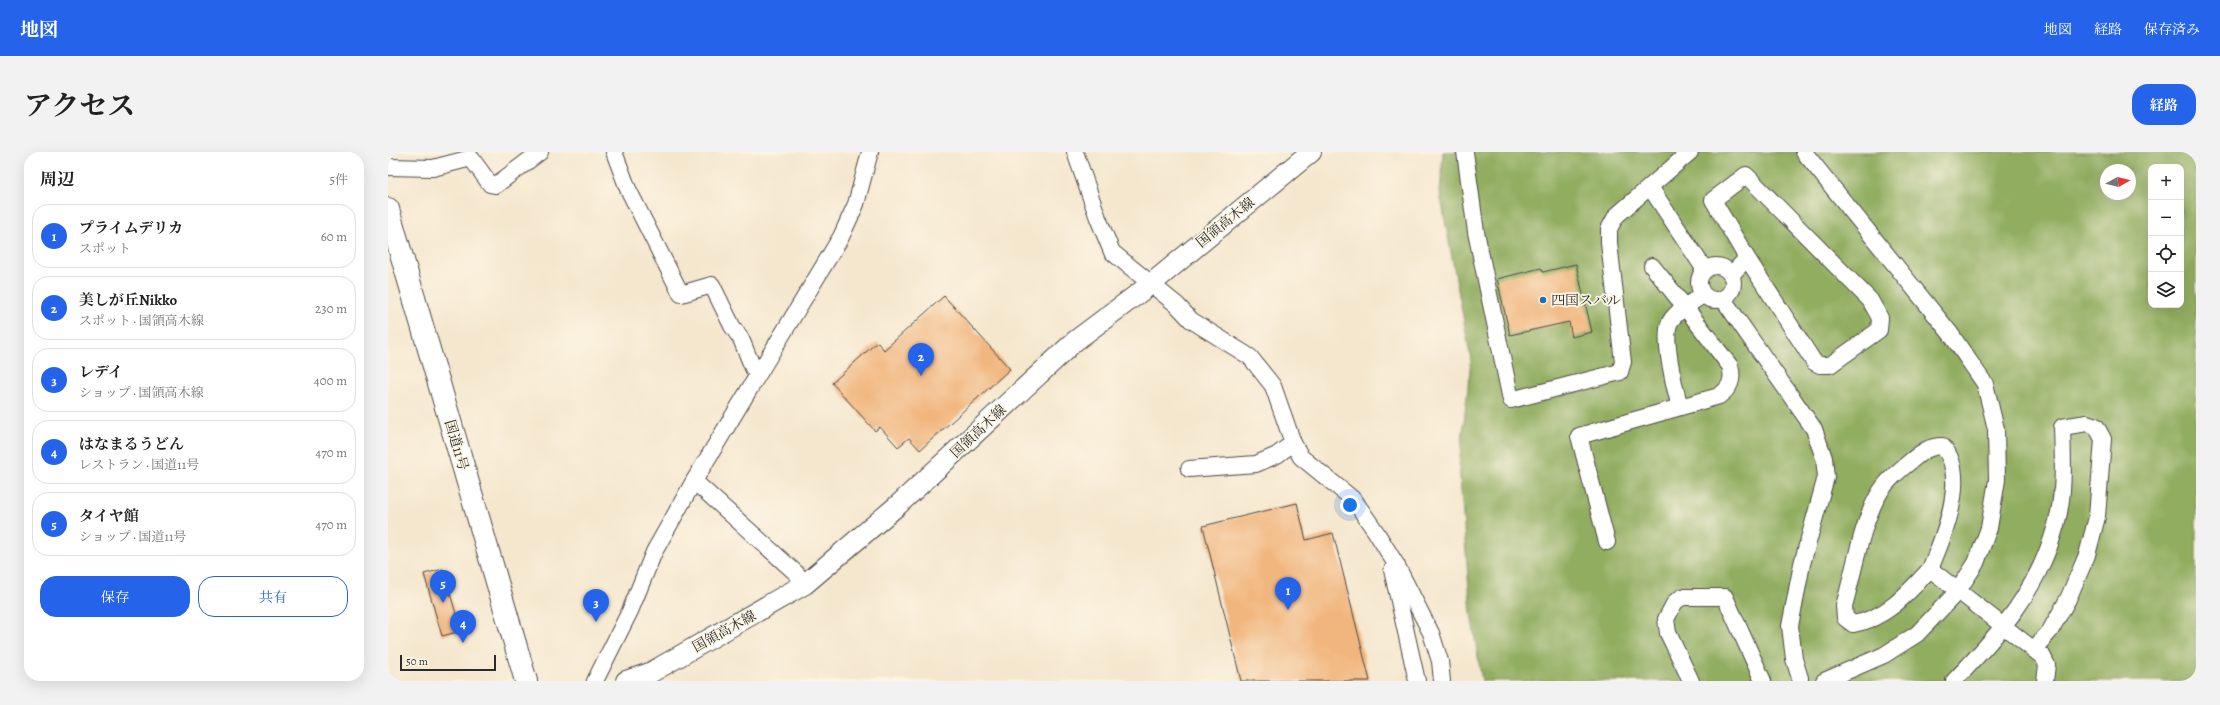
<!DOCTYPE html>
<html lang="ja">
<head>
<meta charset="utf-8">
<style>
  :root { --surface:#fff; --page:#f2f2f2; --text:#222; --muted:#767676; --line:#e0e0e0; --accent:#2563eb }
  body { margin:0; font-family:Alegreya,"Noto Serif JP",serif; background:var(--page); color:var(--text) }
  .controls { position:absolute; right:12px; top:12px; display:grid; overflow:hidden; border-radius:8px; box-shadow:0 4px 16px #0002 }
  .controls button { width:36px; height:36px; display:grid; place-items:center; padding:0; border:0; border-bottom:1px solid var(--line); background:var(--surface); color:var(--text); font:20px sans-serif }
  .compass { position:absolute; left:1712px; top:12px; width:36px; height:36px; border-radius:50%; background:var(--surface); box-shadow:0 4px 16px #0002; rotate:82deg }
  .scale { position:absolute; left:12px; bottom:10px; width:96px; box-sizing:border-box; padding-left:4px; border:2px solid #2b2b2b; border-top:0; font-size:11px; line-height:14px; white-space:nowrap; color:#2b2b2b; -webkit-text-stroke:3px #fcf5e5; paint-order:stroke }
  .you { position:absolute; left:962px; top:353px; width:14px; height:14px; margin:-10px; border:3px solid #fff; border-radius:50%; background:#1a73e8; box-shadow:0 0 0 6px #1a73e833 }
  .badge { display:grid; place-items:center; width:26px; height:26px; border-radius:50%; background:var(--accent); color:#fff; font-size:13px; font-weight:700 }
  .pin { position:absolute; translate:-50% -33px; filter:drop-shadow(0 1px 2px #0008) }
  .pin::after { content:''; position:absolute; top:21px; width:14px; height:12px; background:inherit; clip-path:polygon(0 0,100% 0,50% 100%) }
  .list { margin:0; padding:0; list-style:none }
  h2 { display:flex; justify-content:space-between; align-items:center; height:52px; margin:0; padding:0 16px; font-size:17px }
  h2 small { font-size:13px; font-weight:400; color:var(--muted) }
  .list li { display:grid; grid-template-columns:26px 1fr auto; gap:12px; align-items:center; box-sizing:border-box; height:64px; margin:0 8px 8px; padding:0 8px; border:1px solid var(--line); border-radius:16px }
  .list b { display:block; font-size:15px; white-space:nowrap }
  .list p { margin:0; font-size:13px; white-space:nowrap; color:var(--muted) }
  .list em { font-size:13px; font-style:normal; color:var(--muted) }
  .actions { display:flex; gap:8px; padding:12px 16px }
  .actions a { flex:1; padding:9px 0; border:1px solid var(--accent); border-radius:16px; text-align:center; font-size:14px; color:var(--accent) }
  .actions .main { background:var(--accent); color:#fff }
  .icon { flex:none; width:22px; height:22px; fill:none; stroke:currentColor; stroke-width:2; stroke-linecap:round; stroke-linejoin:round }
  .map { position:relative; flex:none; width:1808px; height:529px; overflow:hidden; border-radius:16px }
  header { display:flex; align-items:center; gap:24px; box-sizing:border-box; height:56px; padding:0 20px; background:var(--accent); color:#fff }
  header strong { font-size:19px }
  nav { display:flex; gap:22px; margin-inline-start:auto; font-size:14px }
  .intro { display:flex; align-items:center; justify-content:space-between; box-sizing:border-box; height:96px; padding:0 24px }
  h1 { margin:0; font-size:28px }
  .button { padding:10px 18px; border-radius:16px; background:var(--accent); color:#fff; font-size:14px; font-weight:700 }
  main { display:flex; gap:24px; padding:0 24px }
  aside { flex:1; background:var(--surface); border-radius:16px; box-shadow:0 4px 16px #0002 }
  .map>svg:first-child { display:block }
  .forest { fill:#91ad60; stroke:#5e6c46; fill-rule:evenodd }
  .building { fill:#f1b67e }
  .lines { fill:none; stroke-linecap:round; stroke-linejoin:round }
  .minor-casing { stroke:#494743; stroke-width:18 }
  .major-casing { stroke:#494743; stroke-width:22 }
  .highway-casing { stroke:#494743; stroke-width:24 }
  .minor { stroke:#fff; stroke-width:16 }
  .major { stroke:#fff; stroke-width:20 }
  .highway { stroke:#fff; stroke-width:22 }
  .poi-dot { fill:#1f6fb2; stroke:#fcf5e5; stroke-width:1.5 }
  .labels { text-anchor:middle; stroke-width:3.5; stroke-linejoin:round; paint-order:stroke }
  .street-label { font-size:14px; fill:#2b2b2b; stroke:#fcf5e5 }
  .poi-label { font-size:14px; fill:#2b2b2b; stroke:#fcf5e5; text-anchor:start }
</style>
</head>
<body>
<header>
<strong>地図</strong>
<nav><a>地図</a><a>経路</a><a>保存済み</a></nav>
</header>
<div class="intro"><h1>アクセス</h1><a class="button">経路</a></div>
<main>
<aside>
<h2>周辺<small>5件</small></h2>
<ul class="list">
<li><span class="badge">1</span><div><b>プライムデリカ</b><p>スポット</p></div><em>60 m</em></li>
<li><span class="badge">2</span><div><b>美しが丘Nikko</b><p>スポット · 国領高木線</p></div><em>230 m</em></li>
<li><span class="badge">3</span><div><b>レデイ</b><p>ショップ · 国領高木線</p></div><em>400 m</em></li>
<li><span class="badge">4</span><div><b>はなまるうどん</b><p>レストラン · 国道11号</p></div><em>470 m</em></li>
<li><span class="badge">5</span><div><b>タイヤ館</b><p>ショップ · 国道11号</p></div><em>470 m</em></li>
</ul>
<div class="actions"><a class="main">保存</a><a>共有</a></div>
</aside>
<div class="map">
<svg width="1808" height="529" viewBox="0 0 1808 529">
  <rect width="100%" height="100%" fill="#fcf5e5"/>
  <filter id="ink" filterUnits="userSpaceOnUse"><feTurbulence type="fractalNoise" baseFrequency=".025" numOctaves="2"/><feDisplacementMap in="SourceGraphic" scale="8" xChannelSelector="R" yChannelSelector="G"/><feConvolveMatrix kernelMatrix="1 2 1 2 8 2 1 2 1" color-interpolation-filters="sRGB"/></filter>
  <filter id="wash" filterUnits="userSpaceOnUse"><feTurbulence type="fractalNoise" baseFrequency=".012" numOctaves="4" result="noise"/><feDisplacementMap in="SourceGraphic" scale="16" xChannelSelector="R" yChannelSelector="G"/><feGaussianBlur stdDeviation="0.9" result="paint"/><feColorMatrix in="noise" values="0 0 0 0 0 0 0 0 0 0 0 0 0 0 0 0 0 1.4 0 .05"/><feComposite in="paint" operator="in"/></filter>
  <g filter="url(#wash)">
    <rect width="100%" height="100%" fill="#f5e7ce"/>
    <path class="forest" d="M1055,0H1808V529H1094L1083,462L1071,314L1083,208L1052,41ZM1763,15H1793V153H1763ZM1718,18H1742V42H1718Z"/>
    <g id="blocks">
      <g class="building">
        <path d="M1188,112L1204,180L1184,185L1181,170L1122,183L1109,127L1153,116L1155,120Z"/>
        <path d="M556,144L622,217L532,298L521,286L510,295L492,275L487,279L444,231L489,190L496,198Z"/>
        <path d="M909,351L918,388L945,381L982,529H853L815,374Z"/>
        <path d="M55,417L73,479L54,484L36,422Z"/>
      </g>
    </g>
  </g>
  <g filter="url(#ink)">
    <use href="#blocks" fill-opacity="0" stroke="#494743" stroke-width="1"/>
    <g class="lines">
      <g class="minor-casing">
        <g id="minor">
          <path d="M226,0L240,37L293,142L324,133L344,174L353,187L365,216L371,221"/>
          <path d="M687,0L710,66L724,100L789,153L803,168L862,205L885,234L905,291L913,305L966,348L988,380L1009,414L1043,481L1052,509L1054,529"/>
          <path d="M1077,0L1088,80L1123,248L1232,220L1235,210L1221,91V77L1228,64L1302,0"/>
          <path d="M1416,0L1562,181L1597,232L1608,277L1609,328L1601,376L1588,411L1569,440L1529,482L1496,503L1436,529"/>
          <path d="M0,15L45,16L83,6L102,32L108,33L152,0"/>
          <path d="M1262,35L1317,118"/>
          <circle cx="1328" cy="131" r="17"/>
          <path d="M1343,123L1359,106L1325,48L1358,23L1482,148L1492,166L1491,178L1442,213H1432L1426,210L1359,106"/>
          <path d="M1335,147L1426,277L1436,306L1438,325L1414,412L1402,474L1406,507L1412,526"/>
          <path d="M1292,255C1287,238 1274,185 1282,170C1288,159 1304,150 1315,143"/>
          <path d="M801,317L868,312L889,303L905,291"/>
          <path d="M306,329L408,421L417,432"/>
          <path d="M1219,390L1191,284L1331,244C1342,236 1346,228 1342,214L1297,155L1264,114"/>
          <path d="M1542,417C1555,387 1582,322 1554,294C1541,294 1534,300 1524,308C1514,316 1505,323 1497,333C1475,360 1466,420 1456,454L1457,466L1465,472C1498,467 1520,441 1542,417L1655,505L1659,513L1657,529"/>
          <path d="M1004,418L1029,529"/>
          <path d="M207,529L242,459L266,400L306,329L453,85L468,52L482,0"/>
          <path d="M1303,529L1280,481L1278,467L1287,450L1294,445H1337L1375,529"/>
          <path d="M1566,529C1612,481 1650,439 1668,373C1677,342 1675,307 1674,275L1699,271L1708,274L1715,287L1709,365L1699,403L1680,447L1662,479L1646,497"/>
        </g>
      </g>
      <g class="major-casing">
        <path id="major" d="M238,529L262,521L417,432L510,353L687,189L763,132L923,0"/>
      </g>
      <g class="highway-casing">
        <path id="highway" d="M0,57L138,529"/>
      </g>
      <use href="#minor" class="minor"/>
      <use href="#major" class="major"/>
      <use href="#highway" class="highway"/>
    </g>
  </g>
  <circle class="poi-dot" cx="1155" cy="148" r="4"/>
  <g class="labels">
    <g class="street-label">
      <text transform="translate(837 70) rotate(-39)" y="5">国領高木線</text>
      <text transform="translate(590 279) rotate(-43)" y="5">国領高木線</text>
      <text transform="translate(69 293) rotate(74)" y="5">国道11号</text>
      <text transform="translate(336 479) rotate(-29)" y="5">国領高木線</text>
    </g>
    <g class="poi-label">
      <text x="1163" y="153">四国スバル</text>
    </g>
  </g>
</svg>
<div class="controls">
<button>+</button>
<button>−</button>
<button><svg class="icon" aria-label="locate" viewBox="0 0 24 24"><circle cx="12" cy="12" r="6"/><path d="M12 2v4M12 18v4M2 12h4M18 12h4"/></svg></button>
<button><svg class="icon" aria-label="layers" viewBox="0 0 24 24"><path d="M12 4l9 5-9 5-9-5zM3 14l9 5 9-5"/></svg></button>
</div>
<svg class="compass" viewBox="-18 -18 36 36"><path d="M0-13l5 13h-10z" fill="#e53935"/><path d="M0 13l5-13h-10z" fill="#767676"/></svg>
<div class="scale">50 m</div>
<div class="you"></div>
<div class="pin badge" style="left:900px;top:458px">1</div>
<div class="pin badge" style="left:533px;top:224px">2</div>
<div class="pin badge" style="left:208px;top:470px">3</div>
<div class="pin badge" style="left:75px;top:491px">4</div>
<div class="pin badge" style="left:55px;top:451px">5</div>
</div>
</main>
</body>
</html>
